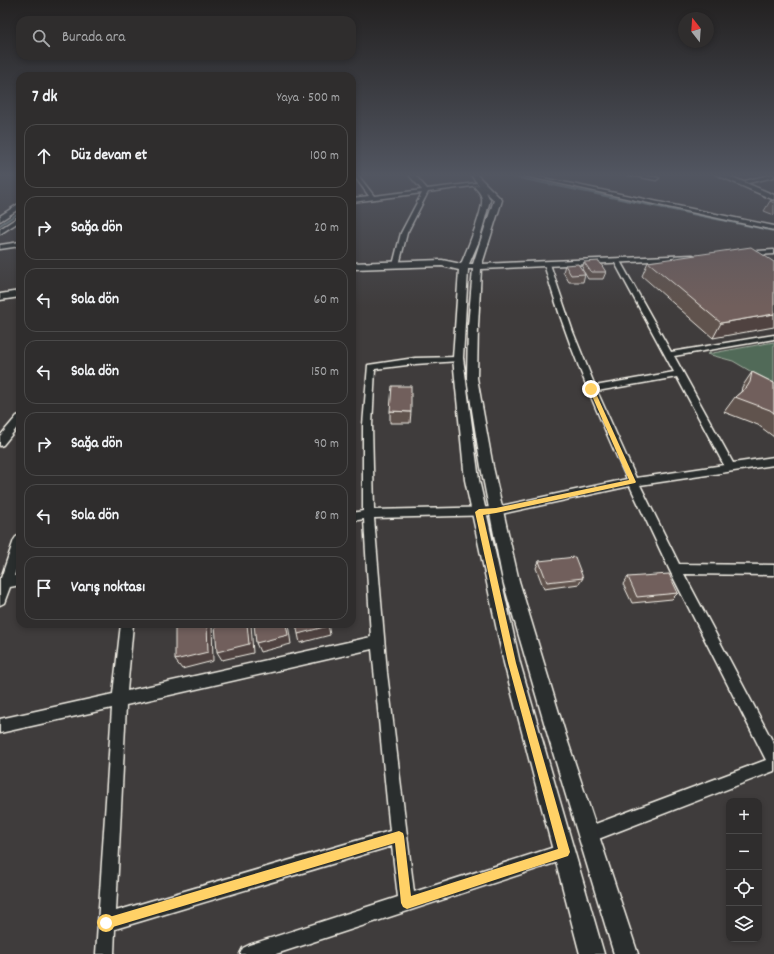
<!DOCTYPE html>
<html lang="tr">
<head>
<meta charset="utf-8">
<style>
  :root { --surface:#2f2d2d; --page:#373535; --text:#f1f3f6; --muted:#a7a8aa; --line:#4a4949 }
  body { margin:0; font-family:Dekko,sans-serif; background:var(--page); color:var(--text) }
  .controls { position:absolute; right:12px; bottom:12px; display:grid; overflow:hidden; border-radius:8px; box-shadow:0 2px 6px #0003 }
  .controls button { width:36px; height:36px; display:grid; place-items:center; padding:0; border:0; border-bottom:1px solid var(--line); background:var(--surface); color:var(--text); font:20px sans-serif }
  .compass { position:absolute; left:678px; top:12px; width:36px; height:36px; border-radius:50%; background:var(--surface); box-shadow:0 2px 6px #0003; rotate:343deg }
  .stop { position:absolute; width:12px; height:12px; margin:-9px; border:3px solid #ffd166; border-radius:50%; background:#fff }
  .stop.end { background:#ffd166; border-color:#fff; box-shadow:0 1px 4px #0008 }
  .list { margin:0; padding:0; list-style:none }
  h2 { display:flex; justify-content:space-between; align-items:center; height:52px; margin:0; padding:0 16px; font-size:17px }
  h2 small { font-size:13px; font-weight:400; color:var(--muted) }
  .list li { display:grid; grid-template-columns:26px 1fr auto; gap:12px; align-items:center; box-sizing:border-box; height:64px; margin:0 8px 8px; padding:0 8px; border:1px solid var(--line); border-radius:12px }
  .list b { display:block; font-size:15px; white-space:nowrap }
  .list em { font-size:13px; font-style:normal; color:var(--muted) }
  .icon { flex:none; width:22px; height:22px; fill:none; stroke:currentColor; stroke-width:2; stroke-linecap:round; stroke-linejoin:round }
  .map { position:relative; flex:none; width:774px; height:954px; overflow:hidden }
  .search { position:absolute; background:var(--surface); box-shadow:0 2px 6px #0003; left:16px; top:16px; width:340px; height:44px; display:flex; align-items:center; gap:10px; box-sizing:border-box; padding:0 14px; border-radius:12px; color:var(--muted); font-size:15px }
  .panel { position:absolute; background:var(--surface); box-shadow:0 2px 6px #0003; left:16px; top:72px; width:340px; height:556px; border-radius:12px }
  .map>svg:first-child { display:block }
  .green { fill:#516b59; stroke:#a2aea0 }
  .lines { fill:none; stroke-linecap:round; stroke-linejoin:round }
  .stream { stroke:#8fa09f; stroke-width:2 }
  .minor-casing { stroke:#f4f1e8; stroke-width:3 }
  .tertiary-casing { stroke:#f4f1e8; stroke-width:3 }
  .secondary-casing { stroke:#f4f1e8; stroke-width:3 }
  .minor { fill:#2a2d2e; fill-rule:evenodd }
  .tertiary { fill:#2a2d2e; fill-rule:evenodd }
  .secondary { fill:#2a2d2e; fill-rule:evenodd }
  .wall { fill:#61524e; stroke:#f4f1e8 }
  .shaded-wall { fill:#4f4240; stroke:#f4f1e8 }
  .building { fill:#715f5b; stroke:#f4f1e8 }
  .route { fill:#ffd166 }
</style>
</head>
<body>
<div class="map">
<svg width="774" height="954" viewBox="0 0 774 954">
  <rect width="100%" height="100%" fill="#3f3c3c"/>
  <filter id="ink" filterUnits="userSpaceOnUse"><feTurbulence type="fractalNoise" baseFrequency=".025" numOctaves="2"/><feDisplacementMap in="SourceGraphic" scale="8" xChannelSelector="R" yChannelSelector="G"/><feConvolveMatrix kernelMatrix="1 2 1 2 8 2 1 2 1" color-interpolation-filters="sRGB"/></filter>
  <g filter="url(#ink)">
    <path class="green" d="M774,342V385L733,361L707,354Z"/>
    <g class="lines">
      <g class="stream">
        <path d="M510,176L774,231"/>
        <path d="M0,225L20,212"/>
      </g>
      <g class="minor-casing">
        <g id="minor">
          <path d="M353,174H357L374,196L422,190L409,175L411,174H414L427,189L476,183L479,185L428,192L407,233L399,265L396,267L393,265L401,233L422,193L352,202V198L369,196Z"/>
          <path d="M516,174H524L774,226V230Z"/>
          <path d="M625,174H636L659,178L656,180Z"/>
          <path d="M773,174L774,177L748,183L745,181Z"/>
          <path d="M20,203V208L0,221V216Z"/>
          <path d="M20,216V221L0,234V229Z"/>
          <path d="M20,242V246L0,249V245Z"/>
          <path d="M615,260L620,261L671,352L774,335V339L674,356L733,463L774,457V465L640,485L679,564L774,565V575L684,574L774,744V771L588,843L582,841L580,835L582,829L766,760L671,573L630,486L496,515L374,518L387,673L414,892L564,844L570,846L572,852L570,858L276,954H240L243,948L249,945L398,897L392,846L115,929L114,954H96L112,708L0,733V719L113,694L121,624H133L127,691L371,637L364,519L352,521V513L363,511V425L368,365L415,358L459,357L463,359L459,361L415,364L375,369L372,425L374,510L496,507L627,479C595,408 565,339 544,264L547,262L550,264L573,332L595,386L674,372L614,261ZM677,377L724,465L636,478L597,391ZM372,649L390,831L116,911L126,705Z"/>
          <path d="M20,415V424L3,445L0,446V436L17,416Z"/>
          <path d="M20,535V557L14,576L20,575V585L10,587L4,603L0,605V578H1L14,540L16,537Z"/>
        </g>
      </g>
      <g class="tertiary-casing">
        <g id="tertiary">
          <path d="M470,174H476L502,200L482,264L693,255L697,257L693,259L481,269L478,326L477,378L493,467L519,581L566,736L638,954H614L548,736L503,581L481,467L467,378L468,326L473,269H468L463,358L479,480L520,663L604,954H580L504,663L465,480L453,358L459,270L442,266L352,269V263L442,260L461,264C466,253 484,209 482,199C481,193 477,190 474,186L479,185ZM486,192L494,200L473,264H469L479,241L490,200Z"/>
          <path d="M774,250V254L743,256L739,254L743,252Z"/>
          <path d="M20,291V297L0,300V294Z"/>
        </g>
      </g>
      <g class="secondary-casing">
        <path id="secondary" d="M715,174H725L774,195V200Z"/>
      </g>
      <use href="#minor" class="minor"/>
      <use href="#tertiary" class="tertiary"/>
      <use href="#secondary" class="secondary"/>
    </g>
    <g class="wall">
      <path d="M774,200V215L764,211L770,201Z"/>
      <path d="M584,262L606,272L603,279H588L582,269Z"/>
      <path d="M648,262H774L713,338L642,276Z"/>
      <path d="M565,265L585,274L583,282H569L563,272Z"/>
      <path d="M752,372L774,383V437L758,425L724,412L735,397L741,392L742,387Z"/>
      <path d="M390,411L411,412L410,423H390Z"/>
      <path d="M539,561L583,578L579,584L544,589L536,568Z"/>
      <path d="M628,577L678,593L672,599L632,603L623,584Z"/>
    </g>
    <g class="shaded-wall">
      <path d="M774,314V327L713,338L721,323Z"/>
      <path d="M207,624H212L213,661L182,669L175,660Z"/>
      <path d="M247,624H251L253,653L222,660L217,652Z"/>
      <path d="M286,624H288L291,644L260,652L256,643Z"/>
      <path d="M328,624L330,635L300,643L298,634Z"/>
    </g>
    <g class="building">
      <path d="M774,200V203L770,201Z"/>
      <path d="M751,247L774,262V314L721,323L648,262Z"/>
      <path d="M599,261L606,272H591L584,262Z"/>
      <path d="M578,264L585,274L571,275L565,265Z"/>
      <path d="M752,372L774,383V413L770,410L735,397L747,387L750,382Z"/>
      <path d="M392,386H411V412L390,411Z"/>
      <path d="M575,557L583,578L547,582L539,561Z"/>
      <path d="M669,574L678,593L637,597L628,577Z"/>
      <path d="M175,624H207L208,652L175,660Z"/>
      <path d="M215,624H247L249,644L217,652Z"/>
      <path d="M254,624H286L288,635L256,643Z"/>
      <path d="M296,624H328V626L298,634Z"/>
    </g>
  </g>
  <linearGradient id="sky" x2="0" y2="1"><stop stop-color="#232121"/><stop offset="0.57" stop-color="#525661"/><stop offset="1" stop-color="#525661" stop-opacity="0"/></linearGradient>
  <rect width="774" height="307" fill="url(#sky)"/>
  <path class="route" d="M589,387L594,389L636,482L635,483L496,513L483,515L516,663L570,852L568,856L407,909L403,907L401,903L395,843L106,929L102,927L101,923L102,919L106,918L399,831L403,833L404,836L411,896L558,849L508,663L475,512L479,509L496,508L629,480L589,389Z"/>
</svg>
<div class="controls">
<button>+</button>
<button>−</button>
<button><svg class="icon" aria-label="locate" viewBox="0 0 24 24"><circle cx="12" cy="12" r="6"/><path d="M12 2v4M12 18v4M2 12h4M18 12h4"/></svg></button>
<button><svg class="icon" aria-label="layers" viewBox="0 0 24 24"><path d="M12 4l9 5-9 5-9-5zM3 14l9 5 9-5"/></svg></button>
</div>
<svg class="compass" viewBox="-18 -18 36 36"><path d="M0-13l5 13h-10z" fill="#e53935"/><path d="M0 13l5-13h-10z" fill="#a7a8aa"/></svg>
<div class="stop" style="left:106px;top:923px"></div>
<div class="stop end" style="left:591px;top:389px"></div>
<div class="search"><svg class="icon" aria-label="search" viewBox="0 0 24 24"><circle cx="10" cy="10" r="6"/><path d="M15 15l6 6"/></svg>Burada ara</div>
<section class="panel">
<h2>7 dk<small>Yaya · 500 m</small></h2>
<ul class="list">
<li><svg class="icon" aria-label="ahead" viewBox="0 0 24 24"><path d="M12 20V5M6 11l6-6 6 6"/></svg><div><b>Düz devam et</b></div><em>100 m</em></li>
<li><svg class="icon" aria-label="right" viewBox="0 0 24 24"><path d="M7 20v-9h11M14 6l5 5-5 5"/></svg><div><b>Sağa dön</b></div><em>20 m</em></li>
<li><svg class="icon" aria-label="left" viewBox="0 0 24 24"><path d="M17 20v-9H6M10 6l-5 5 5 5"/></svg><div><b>Sola dön</b></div><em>60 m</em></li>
<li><svg class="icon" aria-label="left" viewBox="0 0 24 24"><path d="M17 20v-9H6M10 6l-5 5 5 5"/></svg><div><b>Sola dön</b></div><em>150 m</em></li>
<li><svg class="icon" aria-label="right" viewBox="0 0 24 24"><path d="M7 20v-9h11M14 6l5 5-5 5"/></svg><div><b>Sağa dön</b></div><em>90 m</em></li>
<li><svg class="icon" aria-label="left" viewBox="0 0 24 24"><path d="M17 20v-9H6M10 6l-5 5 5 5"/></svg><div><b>Sola dön</b></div><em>80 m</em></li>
<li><svg class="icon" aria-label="arrive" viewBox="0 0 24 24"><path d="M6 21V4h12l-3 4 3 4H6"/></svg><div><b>Varış noktası</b></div></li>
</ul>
</section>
</div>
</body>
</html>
